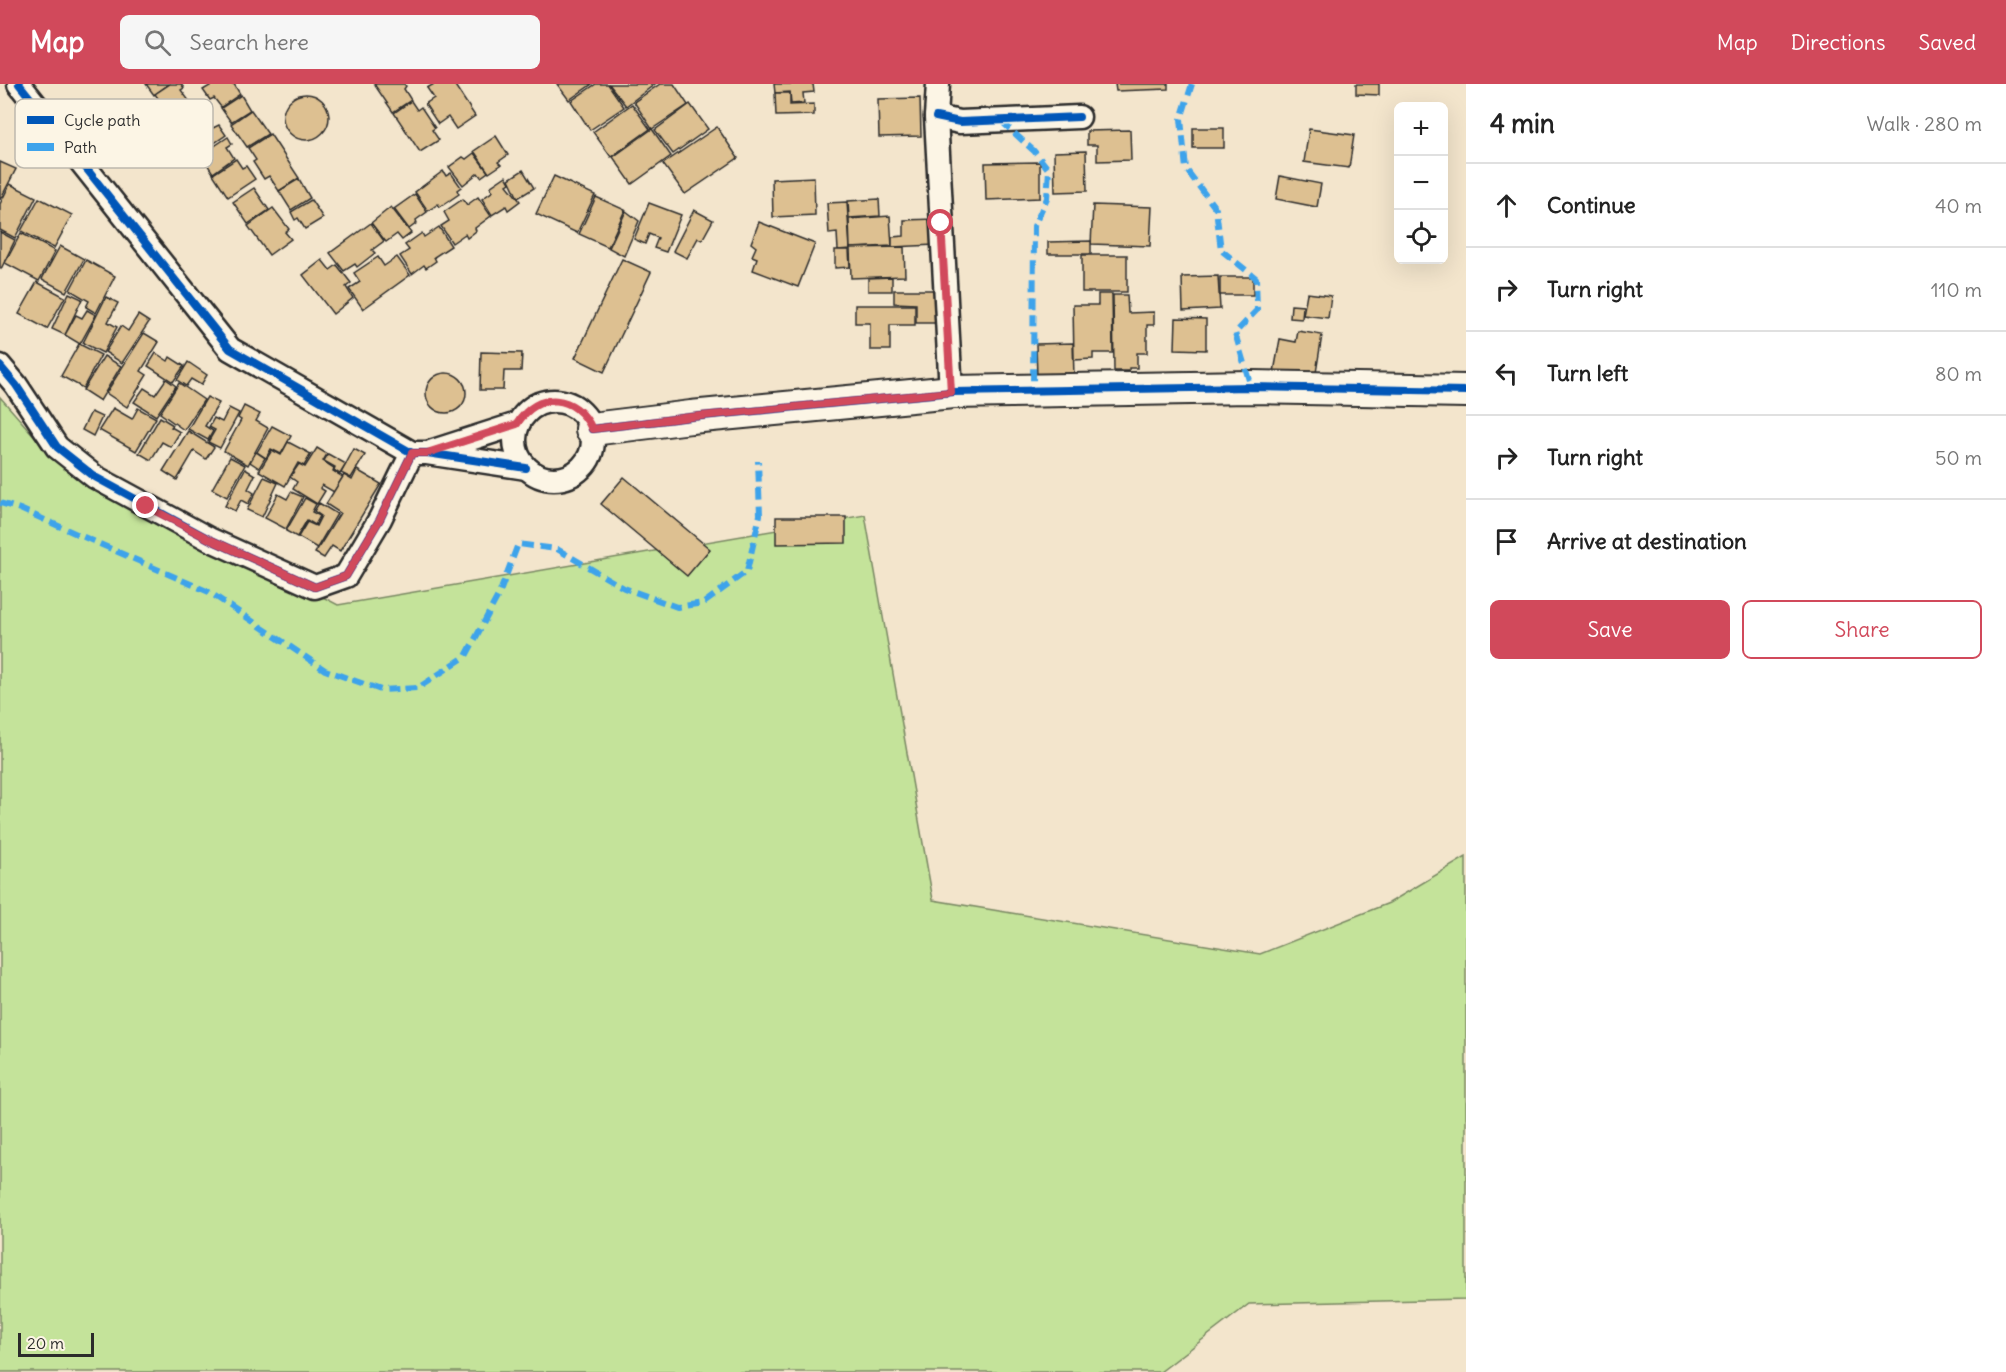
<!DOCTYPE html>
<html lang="en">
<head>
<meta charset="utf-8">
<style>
  :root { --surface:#fff; --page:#f6f6f6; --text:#222; --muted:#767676; --line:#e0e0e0; --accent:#d1495b }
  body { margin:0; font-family:Delius,sans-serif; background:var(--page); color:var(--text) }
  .controls { position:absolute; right:18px; top:18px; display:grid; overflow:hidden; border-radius:9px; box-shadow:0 6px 24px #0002 }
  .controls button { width:54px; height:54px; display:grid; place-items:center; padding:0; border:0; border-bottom:2px solid var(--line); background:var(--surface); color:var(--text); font:30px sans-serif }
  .scale { position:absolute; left:18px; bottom:15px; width:76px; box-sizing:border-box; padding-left:6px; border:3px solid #2b2b2b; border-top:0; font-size:16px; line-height:21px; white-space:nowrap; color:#2b2b2b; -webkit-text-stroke:4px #fcf5e5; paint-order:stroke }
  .stop { position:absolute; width:18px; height:18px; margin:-14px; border:4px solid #d1495b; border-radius:50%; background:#fff }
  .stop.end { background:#d1495b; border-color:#fff; box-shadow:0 2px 6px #0008 }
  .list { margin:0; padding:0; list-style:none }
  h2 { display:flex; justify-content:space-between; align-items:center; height:78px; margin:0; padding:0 24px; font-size:26px }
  h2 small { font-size:20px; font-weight:400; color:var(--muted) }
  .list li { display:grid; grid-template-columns:39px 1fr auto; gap:18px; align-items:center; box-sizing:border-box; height:84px; padding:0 24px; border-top:2px solid var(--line) }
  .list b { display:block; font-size:22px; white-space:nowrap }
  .list em { font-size:20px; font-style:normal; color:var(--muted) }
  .actions { display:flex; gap:12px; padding:18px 24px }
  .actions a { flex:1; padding:14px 0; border:2px solid var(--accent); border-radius:9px; text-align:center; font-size:21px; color:var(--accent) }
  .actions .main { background:var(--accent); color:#fff }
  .icon { flex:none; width:33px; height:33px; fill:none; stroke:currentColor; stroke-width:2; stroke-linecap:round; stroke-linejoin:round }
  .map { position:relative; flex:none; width:1466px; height:1288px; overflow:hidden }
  header { display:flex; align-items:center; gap:36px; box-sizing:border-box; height:84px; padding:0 30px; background:var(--accent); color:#fff }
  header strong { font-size:28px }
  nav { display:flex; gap:33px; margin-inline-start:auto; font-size:21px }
  .search { width:420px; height:54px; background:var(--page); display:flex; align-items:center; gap:15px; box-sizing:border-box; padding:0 21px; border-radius:9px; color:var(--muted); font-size:22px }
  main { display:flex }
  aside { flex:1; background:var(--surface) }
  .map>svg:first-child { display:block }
  .green { fill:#c4e39a; stroke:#788762; stroke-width:1.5 }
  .building { fill:#ddc091; stroke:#2b2b2b; stroke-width:1.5 }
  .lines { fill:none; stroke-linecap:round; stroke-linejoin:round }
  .street-casing { stroke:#2b2b2b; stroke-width:27 }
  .secondary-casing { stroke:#2b2b2b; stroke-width:36 }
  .street { stroke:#fcf5e5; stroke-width:22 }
  .secondary { stroke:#fcf5e5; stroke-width:32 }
  .quiet { stroke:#3ea3eb; stroke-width:6; stroke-dasharray:12 6; stroke-linecap:butt }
  .cycleway-casing { stroke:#fcf5e5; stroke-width:11 }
  .cycleway { stroke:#0057b8; stroke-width:8 }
  .route { stroke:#d1495b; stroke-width:8 }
  .key { fill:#fcf5e5; stroke:#bdb8ad; stroke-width:1.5 }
  .key-label { font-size:16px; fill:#2b2b2b }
</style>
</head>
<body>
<header>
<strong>Map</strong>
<div class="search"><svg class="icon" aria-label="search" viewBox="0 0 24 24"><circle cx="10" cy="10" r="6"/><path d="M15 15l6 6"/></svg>Search here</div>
<nav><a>Map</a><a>Directions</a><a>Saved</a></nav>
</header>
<main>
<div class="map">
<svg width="1466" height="1288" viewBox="0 0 1466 1288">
  <rect width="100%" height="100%" fill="#f3e5cc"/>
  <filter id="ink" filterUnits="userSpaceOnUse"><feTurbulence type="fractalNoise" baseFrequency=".0167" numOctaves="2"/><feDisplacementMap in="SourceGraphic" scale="12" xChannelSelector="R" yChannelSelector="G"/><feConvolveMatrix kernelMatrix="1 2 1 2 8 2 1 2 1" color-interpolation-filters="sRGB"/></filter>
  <g filter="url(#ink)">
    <path class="green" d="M0,313L50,370L338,521L865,431L933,816L1260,870L1389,819L1466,773V1215L1249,1220L1160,1288H0Z"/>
    <g class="building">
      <path d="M146,0H169L154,11Z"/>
      <path d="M170,0H181L184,4L181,6L190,18L170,32L155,10Z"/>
      <path d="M213,0H234L240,10L221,23L214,14L210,16L203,6Z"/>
      <path d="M374,0H404L406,2L404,5L411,16L393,28Z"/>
      <path d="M434,0H454L475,32L456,45L448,33L438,40L425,20L434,14L427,4Z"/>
      <path d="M557,0H592L569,16Z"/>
      <path d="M596,0H608L624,23L590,46L571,17Z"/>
      <path d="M609,0H655L626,22Z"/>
      <path d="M660,0H674L688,21L652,45L634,18Z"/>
      <path d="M774,0H813L814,8L803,9L804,19L791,20L790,8L775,9Z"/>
      <path d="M1115,0H1168V5L1116,7Z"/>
      <path d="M1356,0H1379V11L1356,10Z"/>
      <path d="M775,9H790V21L814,20V31L776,32Z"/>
      <circle cx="306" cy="33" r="23"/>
      <path d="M241,11L250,26L231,38L221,24Z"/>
      <path d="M920,14L921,52L879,53L878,15Z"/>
      <path d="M411,17L417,26L421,23L435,44L432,46L439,56L420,68L394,29Z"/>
      <path d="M632,20L650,45L611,73L593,48Z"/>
      <path d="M690,20L708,45L673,70L655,46Z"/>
      <path d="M251,26L268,50L247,63L231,40Z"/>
      <path d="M207,35L213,44L219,41L226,51L198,70L185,49Z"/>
      <path d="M717,43L738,74L685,110L663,80Z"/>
      <rect x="1193" y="44" width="31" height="20"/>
      <path d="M652,45L671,72L632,100L613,73Z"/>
      <path d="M1309,45L1354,51L1349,84L1304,78Z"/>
      <path d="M1130,46L1131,76L1097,77V61H1087V47Z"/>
      <path d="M270,50L299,94L279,107L269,92L264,95L253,78L256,76L248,64Z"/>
      <path d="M496,52L508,71L498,78L501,81L489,89L474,67Z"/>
      <path d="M228,53L232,60L227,63L234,74L213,89L201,71Z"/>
      <path d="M1086,67L1087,107L1055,108L1054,68Z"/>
      <path d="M474,69L488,88L481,93L478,89L463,101L449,83L463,73L466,75Z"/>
      <path d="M236,75L242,84L246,82L255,95L228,113L213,90Z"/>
      <path d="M0,78L16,85L0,116Z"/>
      <path d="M1040,78V114L986,116L985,79Z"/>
      <path d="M523,86L534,104L518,114L509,95Z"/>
      <path d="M443,87L446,92L451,89L461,103L457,106L459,110L440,123L438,120L428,127L415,108Z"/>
      <path d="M506,92L510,99L507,101L520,117L508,126L506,122L492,131L482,115L493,107L490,103Z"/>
      <path d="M554,92L595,111L577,149L536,130Z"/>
      <path d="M1280,92L1321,100L1317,123L1276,115Z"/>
      <path d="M814,93L815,131L773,133L772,95Z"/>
      <path d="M299,95L310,114L291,126L279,107Z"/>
      <path d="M10,100L36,113L15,154L0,146V120Z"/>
      <path d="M254,104L269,126L248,140L233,118Z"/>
      <path d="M415,110L427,128L416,136L417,139L409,145L394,125Z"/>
      <path d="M478,113L491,132L475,144L476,147L467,154L465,150L452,159L441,142L449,137L444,128L463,115L467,121Z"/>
      <path d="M596,113L625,126L608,163L579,150Z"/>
      <path d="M39,114L72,131L54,164L21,147Z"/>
      <path d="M879,115L880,132L849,134L848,117Z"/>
      <path d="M311,116L323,134L305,145L298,134L295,136L291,128Z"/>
      <path d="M847,118L850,165L838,166L837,149L829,150L827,119Z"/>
      <path d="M649,119L681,131L666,168L654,164L658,154L649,150L645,160L634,155Z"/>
      <path d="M1093,121L1152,123L1150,162L1091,160Z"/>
      <path d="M391,123L411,149L402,156L397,150L386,158L371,139Z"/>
      <path d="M273,124L289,145L285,148L291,155L269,171L248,142Z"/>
      <path d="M694,126L713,136L702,156L698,154L687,174L673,167Z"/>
      <path d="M626,127L639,137L624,172L609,164Z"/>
      <path d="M890,132L892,162L850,164L849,135Z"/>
      <path d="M935,135V161L892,163V153L904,152V136Z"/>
      <path d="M759,138L815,160L798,203L753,186L757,174L752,172L756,163L751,159Z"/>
      <path d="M371,139L384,157L372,166L375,169L357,183L355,180L344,187L330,169Z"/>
      <path d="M439,143L451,162L434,173L436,177L426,184L424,181L412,190L400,172L409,166L405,161L422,149L424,153Z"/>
      <path d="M0,148L15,156L1,185L0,184Z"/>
      <path d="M21,149L55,167L39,197L5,179Z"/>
      <path d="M1091,157V170H1048V158Z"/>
      <path d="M60,162L84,175L66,208L42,195Z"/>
      <path d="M904,163L905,192L851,194L850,164Z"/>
      <path d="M835,166H849L850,183L835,184Z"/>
      <rect x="1082" y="171" width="45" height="37"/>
      <path d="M378,173L384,182L397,173L410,191L363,225L349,205L360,198L354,189Z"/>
      <path d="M622,175L651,188L604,288L575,274Z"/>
      <path d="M86,176L115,192L96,229L86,223L89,217L70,206Z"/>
      <path d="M322,176L330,186L337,181L351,199L346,203L353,214L333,230L303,191Z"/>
      <path d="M1218,192L1220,225L1183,227L1182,193Z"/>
      <path d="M892,193V207H868V194Z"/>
      <rect x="1220" y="193" width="33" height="18"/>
      <path d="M37,198L65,213L47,245L19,230Z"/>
      <path d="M894,206H936V239H916V220L894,219Z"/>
      <path d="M69,209L82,215L65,251L52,245Z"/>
      <path d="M1307,209L1331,212L1328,234L1303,231Z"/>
      <path d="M1098,210H1112L1113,269H1093V275L1074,276L1073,221H1098Z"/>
      <path d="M1113,211H1127L1128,229L1154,228V241H1147V269H1137V284H1129V287H1114Z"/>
      <path d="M106,213L118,219L108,238L117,243L103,269L83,259Z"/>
      <path d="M855,221H915V241H890V266H870V239H855Z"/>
      <path d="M1291,221L1303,222L1302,235L1290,234Z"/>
      <path d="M87,226L96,231L80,260L65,251L76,231L82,234Z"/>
      <path d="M138,231L149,238L122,279L105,268L121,242L128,247Z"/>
      <path d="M1176,234L1206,235V266L1175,265Z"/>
      <path d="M1298,247L1322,251L1315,295L1274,288L1280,255L1296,258Z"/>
      <path d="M144,249L159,258L141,287L147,291L127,323L106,309Z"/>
      <path d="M1073,259L1074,293H1037L1036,260Z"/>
      <path d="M79,260L101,271L83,304L61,292Z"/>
      <path d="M481,268L522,269L521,287H504L503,306H480Z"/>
      <path d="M156,269L168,277L170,273L184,282L173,298L148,282Z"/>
      <path d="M104,272L121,282L100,317L83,306Z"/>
      <path d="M188,278L207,291L201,301L191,295L186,302L177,296Z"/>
      <circle cx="446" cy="309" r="20"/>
      <path d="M166,295L176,302L156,332L134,318L144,304L155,311Z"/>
      <path d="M179,299L204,316L184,346L160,329Z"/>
      <path d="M207,313L219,319L205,342L213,347L208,356L188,345Z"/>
      <path d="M244,322L260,330L256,337L268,344L248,381L224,367L241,336L238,334Z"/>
      <path d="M113,324L132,335L138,324L156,334L136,367L99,346Z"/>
      <path d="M229,324L239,329L220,364L208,358L215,346L209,343L214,334L222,338Z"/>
      <path d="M91,328L102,333L93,352L82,346Z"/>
      <path d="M160,333L173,341L171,343L180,348L171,363L162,358L151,376L139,369Z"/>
      <path d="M272,342L291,352L281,370L271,365L266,374L257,368Z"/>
      <path d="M188,347L214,363L206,375L194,367L177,396L163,387Z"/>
      <path d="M288,358L311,370L304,382L298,379L285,402L259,387L272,366L281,371Z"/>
      <path d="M317,364L327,370L323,377L334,384L333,387L343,393L334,408L322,401L320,404L325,407L317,420L293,405L297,398L290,393L299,380L305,383Z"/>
      <path d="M354,365L365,371L351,394L341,389Z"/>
      <path d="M256,368L265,374L259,384L250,378Z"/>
      <path d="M328,370L346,380L340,390L334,386L335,383L324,377Z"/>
      <path d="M230,373L245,381L227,413L212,405Z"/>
      <path d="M245,385L255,391L248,405L254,409L248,420L241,416L235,427L225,422Z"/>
      <path d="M357,386L381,400L340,467L332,462L324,474L315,469L340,429L326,420L344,391L352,396Z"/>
      <path d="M264,393L278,399L262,433L247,426Z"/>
      <path d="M624,393L710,465L687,492L601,420Z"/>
      <path d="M291,408L303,413L286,445L265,434L278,410L287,415Z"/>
      <path d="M305,414L316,420L312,428L320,432L315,441L307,436L297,453L286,447Z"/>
      <path d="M319,419L337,430L317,464L298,453L307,438L316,442L321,432L314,427Z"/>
      <path d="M776,433H846V459L776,460Z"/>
    </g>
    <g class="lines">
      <g class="street-casing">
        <g id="street">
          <path d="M19,0L230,265L412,369H427L526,384"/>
          <path d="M938,0L936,33L951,308"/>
          <path d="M936,33L960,38L1079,33"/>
          <path d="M0,282L16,301L57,363L95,393L209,455L315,503L346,492L380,435L412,369"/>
          <circle cx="554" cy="356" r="39"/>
          <path d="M433,367L517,340"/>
        </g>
      </g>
      <g class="secondary-casing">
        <path id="secondary" d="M592,345L691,333L953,308L1251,303L1466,307"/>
      </g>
      <use href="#street" class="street"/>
      <use href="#secondary" class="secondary"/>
      <g class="quiet">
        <path d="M1192,0L1181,35L1186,85L1216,125L1221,166L1256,194L1257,226L1235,249L1251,303"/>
        <path d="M1001,37L1034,67L1049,86L1047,114L1034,142L1033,307"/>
        <path d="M0,419L20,425L209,508L325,586L381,606L418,604L466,572L500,508L518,460L557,465L624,504L677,523L704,519L747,487L760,431L758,377"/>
      </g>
      <g class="cycleway-casing">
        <g id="cycleway">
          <path d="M19,0L230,265L412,369H427L526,384"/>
          <path d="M936,33L960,38L1079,33"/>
          <path d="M0,282L16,301L57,363L95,393L209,455L315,503L346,492L380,435L412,369"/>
          <path d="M592,345L691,333L953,308L1251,303L1466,307"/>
        </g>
      </g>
      <use href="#cycleway" class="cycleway"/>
    </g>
  </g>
  <g class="lines" filter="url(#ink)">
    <path class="route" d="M146,422L209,455L315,503L346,492L380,435L412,369H427L517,340C538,306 576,310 592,345L690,333L951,308L941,139"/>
  </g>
  <rect x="15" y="15" width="198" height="69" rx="9" class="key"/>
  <rect x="27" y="32" width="27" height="8" fill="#0057b8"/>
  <rect x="27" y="59" width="27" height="8" fill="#3ea3eb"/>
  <g class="key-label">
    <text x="64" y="42">Cycle path</text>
    <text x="64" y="69">Path</text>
  </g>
</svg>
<div class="controls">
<button>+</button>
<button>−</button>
<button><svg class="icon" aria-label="locate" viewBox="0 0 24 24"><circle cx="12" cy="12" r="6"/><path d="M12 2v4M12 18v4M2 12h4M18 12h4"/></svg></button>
</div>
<div class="scale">20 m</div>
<div class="stop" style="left:941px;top:139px"></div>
<div class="stop end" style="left:146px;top:422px"></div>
</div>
<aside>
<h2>4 min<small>Walk · 280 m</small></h2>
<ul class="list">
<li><svg class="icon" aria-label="ahead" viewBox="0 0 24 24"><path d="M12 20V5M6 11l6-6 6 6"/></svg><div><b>Continue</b></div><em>40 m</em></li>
<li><svg class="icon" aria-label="right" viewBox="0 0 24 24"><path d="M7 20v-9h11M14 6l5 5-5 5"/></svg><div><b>Turn right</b></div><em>110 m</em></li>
<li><svg class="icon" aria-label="left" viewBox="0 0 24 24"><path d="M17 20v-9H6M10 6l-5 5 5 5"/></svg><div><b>Turn left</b></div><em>80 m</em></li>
<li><svg class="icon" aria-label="right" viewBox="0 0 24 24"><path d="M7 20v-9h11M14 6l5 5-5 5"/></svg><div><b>Turn right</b></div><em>50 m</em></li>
<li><svg class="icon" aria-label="arrive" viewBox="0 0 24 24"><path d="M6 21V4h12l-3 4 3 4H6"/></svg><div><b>Arrive at destination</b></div></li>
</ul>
<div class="actions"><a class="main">Save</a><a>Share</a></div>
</aside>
</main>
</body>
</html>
